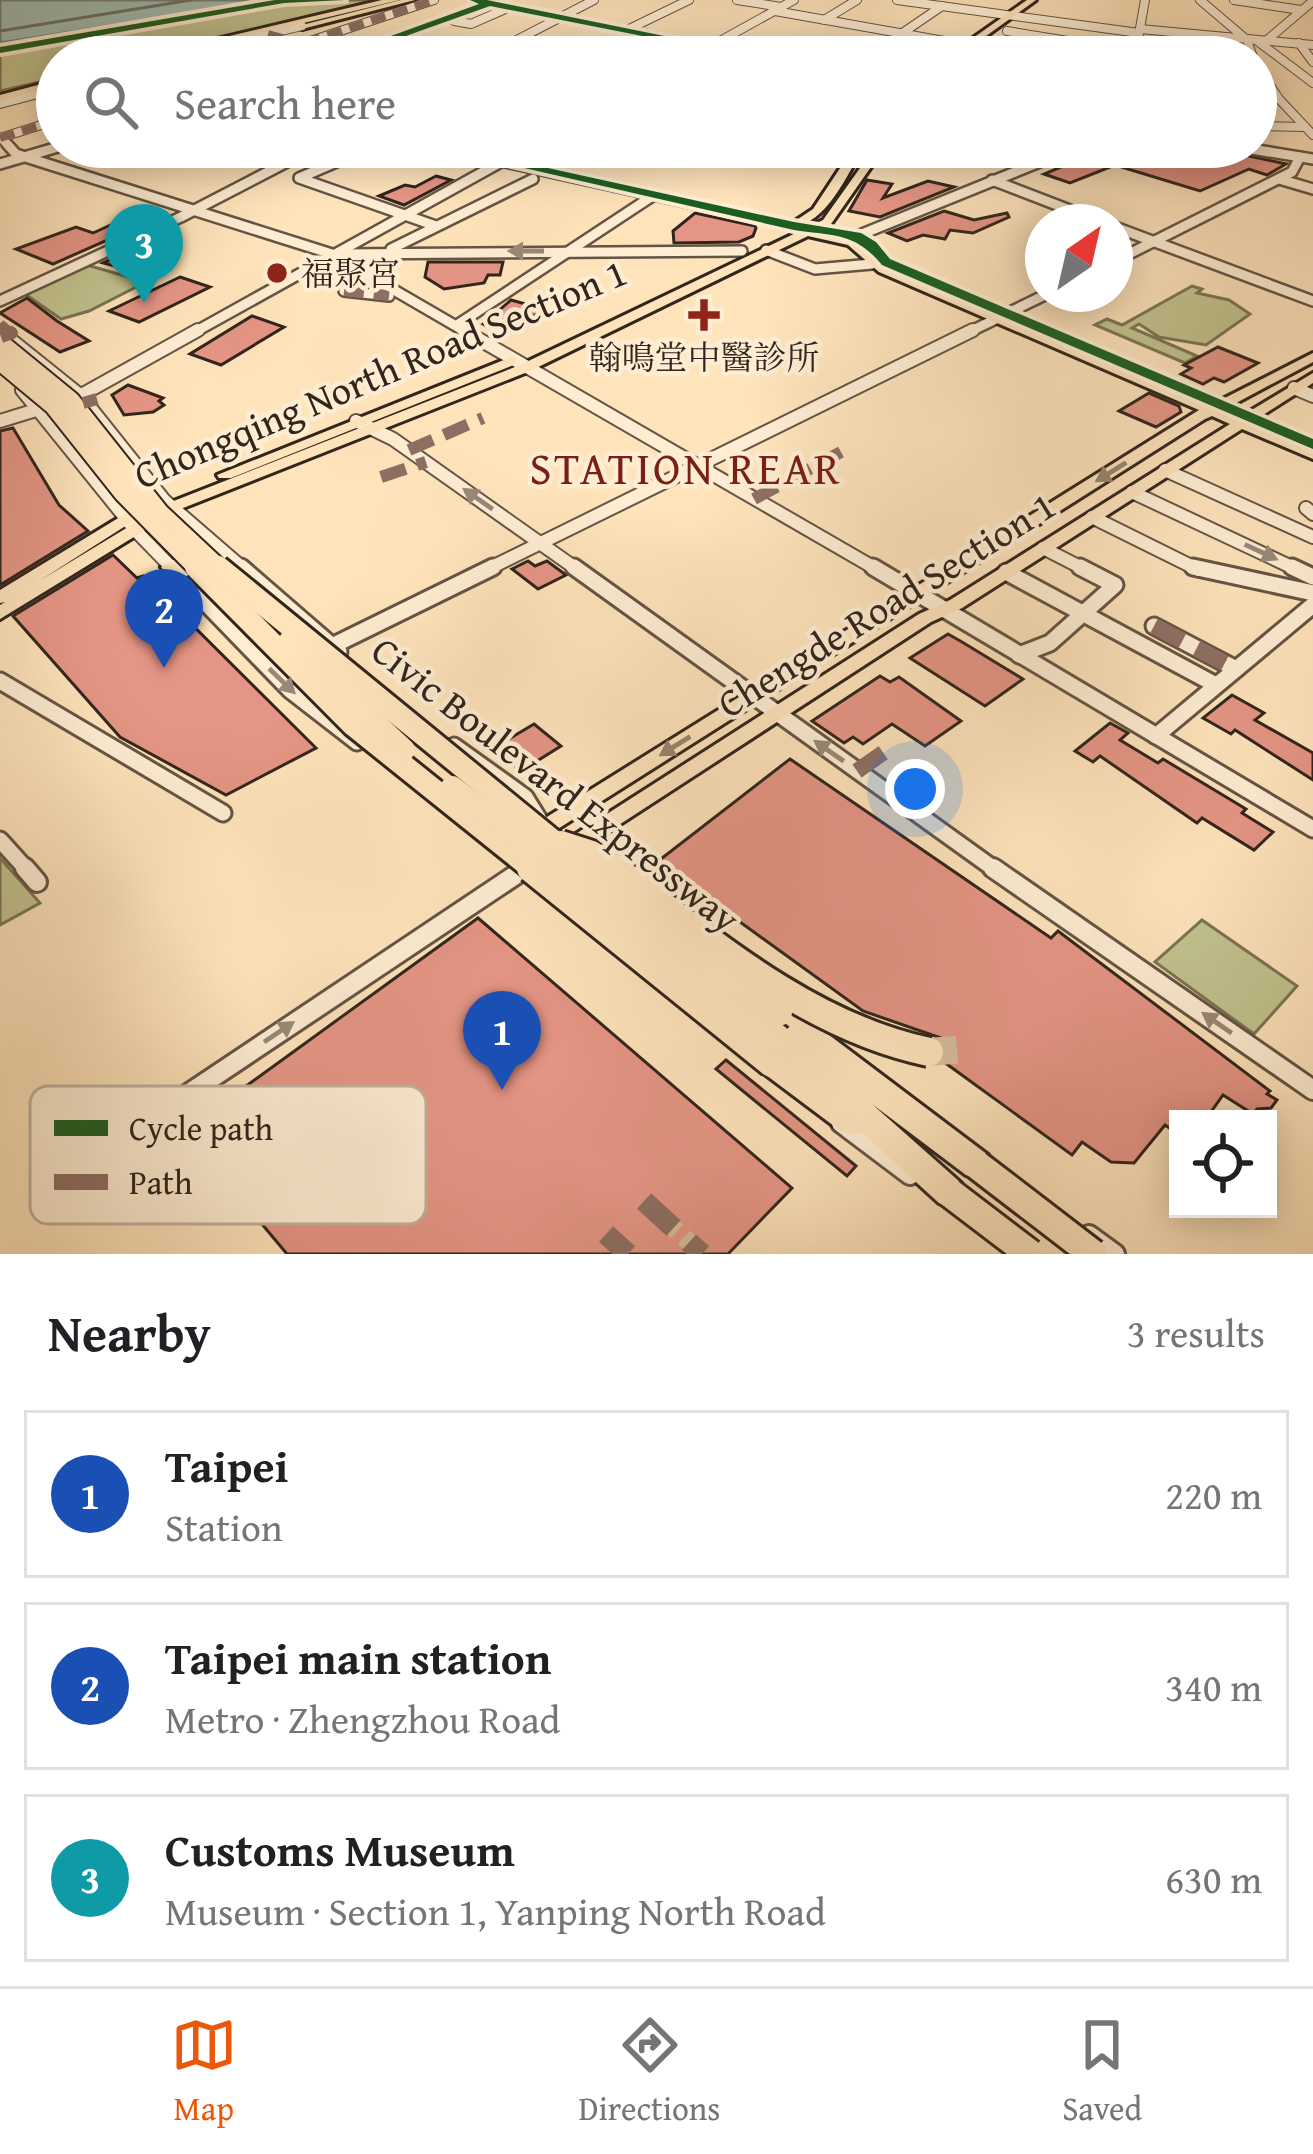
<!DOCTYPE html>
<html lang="en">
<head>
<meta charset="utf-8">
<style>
  :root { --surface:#fff; --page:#f2f2f2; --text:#202124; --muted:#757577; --line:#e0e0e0; --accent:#ea580c }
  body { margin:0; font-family:"Gentium Book Plus","Noto Serif TC",serif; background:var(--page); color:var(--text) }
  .controls { position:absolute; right:36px; bottom:36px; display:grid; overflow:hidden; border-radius:0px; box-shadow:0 6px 30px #0003 }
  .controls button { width:108px; height:108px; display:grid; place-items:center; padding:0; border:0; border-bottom:3px solid var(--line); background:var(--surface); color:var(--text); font:60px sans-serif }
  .compass { position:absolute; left:1025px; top:204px; width:108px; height:108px; border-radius:50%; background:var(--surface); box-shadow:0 6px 30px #0003; rotate:34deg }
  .you { position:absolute; left:915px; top:789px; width:42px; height:42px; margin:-30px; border:9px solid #fff; border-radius:50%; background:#1a73e8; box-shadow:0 0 0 18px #1a73e833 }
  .badge { display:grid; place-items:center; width:78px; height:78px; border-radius:50%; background:var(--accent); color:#fff; font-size:39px; font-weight:700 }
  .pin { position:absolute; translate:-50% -99px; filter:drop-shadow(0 3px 6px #0008) }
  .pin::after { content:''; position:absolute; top:63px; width:42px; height:36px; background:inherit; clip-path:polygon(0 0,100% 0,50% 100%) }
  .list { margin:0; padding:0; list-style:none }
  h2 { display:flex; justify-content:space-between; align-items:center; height:156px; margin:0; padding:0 48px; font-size:51px }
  h2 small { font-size:39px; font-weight:400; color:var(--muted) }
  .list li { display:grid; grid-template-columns:78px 1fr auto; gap:36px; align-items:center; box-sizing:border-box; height:168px; margin:0 24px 24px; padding:0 24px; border:3px solid var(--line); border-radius:0px }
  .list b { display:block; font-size:45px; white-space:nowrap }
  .list p { margin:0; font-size:39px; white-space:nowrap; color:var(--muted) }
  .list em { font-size:39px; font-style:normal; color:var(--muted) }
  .icon { flex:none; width:66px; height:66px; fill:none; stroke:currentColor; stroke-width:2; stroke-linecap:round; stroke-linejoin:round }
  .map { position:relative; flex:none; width:1313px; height:1254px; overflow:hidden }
  .search { position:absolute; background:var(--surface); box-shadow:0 6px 30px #0003; left:36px; right:36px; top:36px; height:132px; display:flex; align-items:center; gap:30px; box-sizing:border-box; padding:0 42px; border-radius:66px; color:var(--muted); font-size:45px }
  .sheet { height:732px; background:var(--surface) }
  nav { display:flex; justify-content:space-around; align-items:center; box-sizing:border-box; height:168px; border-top:3px solid var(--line); background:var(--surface); font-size:33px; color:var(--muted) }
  nav a { display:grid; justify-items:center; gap:6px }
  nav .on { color:var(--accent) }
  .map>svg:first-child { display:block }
  .green { fill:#c2c38f; stroke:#7a7456; stroke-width:3 }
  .water { fill:#a0bdb5; stroke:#748078; stroke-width:3 }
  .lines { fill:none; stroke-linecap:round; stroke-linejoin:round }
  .shore { stroke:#687168; stroke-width:3 }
  .building { fill:#e59585; stroke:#31251c; stroke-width:3 }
  .minor-tunnel { stroke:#d5bd9b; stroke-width:18; stroke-dasharray:18 9; stroke-linecap:butt }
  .highway-tunnel { stroke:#d5bd9b; stroke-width:28; stroke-dasharray:28 15; stroke-linecap:butt }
  .minor-far4-casing { stroke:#645444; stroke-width:10 }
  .minor-far3-casing { stroke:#645444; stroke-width:14 }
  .minor-far2-casing { stroke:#645444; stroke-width:16 }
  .minor-far1-casing { stroke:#645444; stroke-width:21 }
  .minor-casing { stroke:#645444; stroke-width:24 }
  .major-casing { stroke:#31251c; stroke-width:6 }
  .highway-casing { stroke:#31251c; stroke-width:6 }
  .minor-far4 { stroke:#feedd3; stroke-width:8 }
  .minor-far3 { stroke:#feedd3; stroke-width:9 }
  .minor-far2 { stroke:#feedd3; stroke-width:12 }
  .minor-far1 { stroke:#feedd3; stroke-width:15 }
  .minor { stroke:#feedd3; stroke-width:18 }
  .major { fill:#fee3bb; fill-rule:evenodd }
  .highway { fill:#fee3bb; fill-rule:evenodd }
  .highway-bridge-far2-casing { stroke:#31251c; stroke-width:22; stroke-linecap:butt }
  .highway-bridge-far1-casing { stroke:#31251c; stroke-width:28; stroke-linecap:butt }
  .highway-bridge-casing { stroke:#31251c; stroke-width:34; stroke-linecap:butt }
  .highway-bridge-far2 { stroke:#fee3bb; stroke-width:18 }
  .highway-bridge-far1 { stroke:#fee3bb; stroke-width:22 }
  .highway-bridge { stroke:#fee3bb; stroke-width:28 }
  .quiet-far4 { stroke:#8d6e63; stroke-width:8; stroke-dasharray:15 8; stroke-linecap:butt }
  .quiet-far3 { stroke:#8d6e63; stroke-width:10; stroke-dasharray:20 10; stroke-linecap:butt }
  .quiet-far2 { stroke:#8d6e63; stroke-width:12; stroke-dasharray:26 12; stroke-linecap:butt }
  .quiet-far1 { stroke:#8d6e63; stroke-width:16; stroke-dasharray:32 16; stroke-linecap:butt }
  .quiet { stroke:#8d6e63; stroke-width:21; stroke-dasharray:40 21; stroke-linecap:butt }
  .cycleway-casing { stroke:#feedd3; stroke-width:8 }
  .cycleway { fill:#1b5e20; fill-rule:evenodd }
  .oneway { fill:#988978 }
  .oneway2 { fill:#98846c }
  .poi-dot { fill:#8f2418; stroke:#feedd3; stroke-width:4.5 }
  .labels { text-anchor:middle; stroke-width:9; stroke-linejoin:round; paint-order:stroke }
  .far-poi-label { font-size:33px; fill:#31251c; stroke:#feedd3; text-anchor:start }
  .street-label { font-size:39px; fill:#31251c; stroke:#feedd3 }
  .quarter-label { font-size:45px; letter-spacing:3px; fill:#7a1f14; stroke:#feedd3 }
  .key { fill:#feedd3; stroke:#c0b19c; stroke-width:3 }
  .key-label { font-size:33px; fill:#31251c }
</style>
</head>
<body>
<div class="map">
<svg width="1313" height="1254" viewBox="0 0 1313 1254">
  <rect width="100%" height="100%" fill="#fee3bb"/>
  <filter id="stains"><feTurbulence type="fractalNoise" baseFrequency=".00167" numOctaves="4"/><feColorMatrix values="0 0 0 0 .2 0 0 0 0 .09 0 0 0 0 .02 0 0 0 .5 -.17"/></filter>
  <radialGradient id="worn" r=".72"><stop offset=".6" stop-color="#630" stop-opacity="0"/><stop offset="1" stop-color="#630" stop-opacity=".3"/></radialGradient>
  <g class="green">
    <path d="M275,0H384L144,57H57V78L0,91V44Z"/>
    <path d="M87,265L146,282L89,311L61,319L25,294Z"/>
    <path d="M1192,286L1202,289L1197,293L1229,300L1250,314L1206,345L1159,337L1139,324L1132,328L1197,356L1185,363L1095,325L1107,319L1122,325Z"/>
    <path d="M0,858L40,903L0,925Z"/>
    <path d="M1202,920L1297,986L1254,1034L1155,962Z"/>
  </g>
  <path class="water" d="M0,0H274L0,43Z"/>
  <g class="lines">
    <path class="shore" d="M0,31L191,0"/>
  </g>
  <g class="building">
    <path d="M1161,39L1224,45L1223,57L1174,53L1159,57Z"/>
    <path d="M1132,147H1208L1286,164L1267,175L1249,169L1200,191L1115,165L1070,183L1044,174L1075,161L1086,165Z"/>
    <path d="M436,176L451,180L404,205L379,196L405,185L415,187Z"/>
    <path d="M867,180L892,184L883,198L928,181L954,187L880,217L849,211Z"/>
    <path d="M944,211L974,220L1007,213L1009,217L973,233L950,230L945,239L923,235L907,241L888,233Z"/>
    <path d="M137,213L155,219L53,264L16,249L76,227L93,233Z"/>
    <path d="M695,213L755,226L756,228L753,236L739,242L674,243L673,231Z"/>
    <path d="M130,251L169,262L148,275L103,263Z"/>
    <path d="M428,262H503L500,275H488L484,283L444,289L425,277Z"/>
    <path d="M180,277L210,287L139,322L109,311Z"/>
    <path d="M27,298L57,321L89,341L60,352L0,313Z"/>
    <path d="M511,300L544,309L504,336L483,324Z"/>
    <path d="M252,316L284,327L221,365L190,354Z"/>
    <path d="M1218,347L1258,363L1224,382L1214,378L1203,384L1181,374L1191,368L1184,365Z"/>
    <path d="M128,385L163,398L159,401L164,405L153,412L124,415L112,395Z"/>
    <path d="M1149,393L1179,406L1181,412L1156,427L1119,411Z"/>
    <path d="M13,428L59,505L88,531L0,585V431Z"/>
    <path d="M113,555L137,578L143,576L316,748L226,795L120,737L13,616Z"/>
    <path d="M528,561L535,566L547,561L566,575L538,589L512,569Z"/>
    <path d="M948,634L962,642L1023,679L985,706L910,658Z"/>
    <path d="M880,676L890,682L899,677L961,721L925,746L892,724L863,744L853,737L844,743L812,721Z"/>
    <path d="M1232,695L1264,713L1255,720L1313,753V780L1235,730L1231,734L1203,718Z"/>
    <path d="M1110,723L1128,733L1120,740L1158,763L1163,759L1246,809L1242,813L1273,832L1254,850L1202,818L1197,823L1100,756L1093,762L1075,751Z"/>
    <path d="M534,724L561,746L521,771L494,748Z"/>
    <path d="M790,759L1051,938L1058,931L1270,1091L1267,1094L1277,1100L1271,1108L1257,1109L1253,1114L1223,1095L1206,1119H1178V1134L1165,1125L1134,1163L1111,1162L1082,1142L1072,1155L944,1062L947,1048L941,1038L863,1011L657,862Z"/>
    <path d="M478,918L792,1188L728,1254H287L184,1131Z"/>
    <path d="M726,1060L856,1166L847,1176L716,1069Z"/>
  </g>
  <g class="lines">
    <g class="minor-tunnel">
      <path d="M644,1201L702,1254"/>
      <path d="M606,1234L628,1254"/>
    </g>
    <path class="highway-tunnel" d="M929,1052L964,1049"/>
    <g class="minor-far4-casing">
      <g id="minor-far4">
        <path d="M474,0L763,57"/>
        <path d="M737,0L781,7"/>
        <path d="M897,0L1139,33"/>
        <path d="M1200,0L1247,40L1253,57"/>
        <path d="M1234,0L1301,10"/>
        <path d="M775,11L1035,57"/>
        <path d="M824,20L857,0"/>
        <path d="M454,21L471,24L510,7"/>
        <path d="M629,29L689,0"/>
        <path d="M1140,29L1313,45"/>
        <path d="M1007,31L1135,52"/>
        <path d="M901,34L942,6"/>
        <path d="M1139,34L1145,0"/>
        <path d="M1256,40L1313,83"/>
        <path d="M1267,40L1313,1"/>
        <path d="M397,41L485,56"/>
        <path d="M1299,43L1313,62"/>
        <path d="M171,57L302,26"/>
        <path d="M262,57L434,0"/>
        <path d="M338,57L489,3"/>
        <path d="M484,57L594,0"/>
        <path d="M596,57L646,33"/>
        <path d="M691,57L794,0"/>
        <path d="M1256,64L1279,99L1313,135"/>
        <path d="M0,104L57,89"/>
        <path d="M1256,126L1305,127"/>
        <path d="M0,137L10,147"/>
        <path d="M0,138L57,120"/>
      </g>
    </g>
    <g class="minor-far3-casing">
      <g id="minor-far3">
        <path d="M7,144L16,154L332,254L468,333"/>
        <path d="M438,147L794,226"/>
        <path d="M1239,147L1313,159"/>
        <path d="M304,149L341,160L299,178L436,226"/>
        <path d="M0,164L58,147"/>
        <path d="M1279,179L1313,189"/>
        <path d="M992,180L1101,222"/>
        <path d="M1115,227L1313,301"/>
        <path d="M857,236L1077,147"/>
        <path d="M391,249L533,179"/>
        <path d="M766,250L815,269L872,264"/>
        <path d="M339,254L742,251"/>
        <path d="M1115,261L1292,172L1300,157"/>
        <path d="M344,291L389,296"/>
        <path d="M0,301L181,217L316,147"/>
        <path d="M457,325L654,195"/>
        <path d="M193,333L528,147"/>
        <path d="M967,333L1047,294"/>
      </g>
    </g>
    <g class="minor-far2-casing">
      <g id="minor-far2">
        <path d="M463,330L878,570"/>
        <path d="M0,331L81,396L164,500L245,570"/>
        <path d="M1294,388L1313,396"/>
        <path d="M22,390L136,531L174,570"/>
        <path d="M76,398L198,330"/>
        <path d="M0,421L49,406"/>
        <path d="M356,421L393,439L578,570"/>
        <path d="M1165,470L1313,537"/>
        <path d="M1132,492L1298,570"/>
        <path d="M1306,508L1313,514"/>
        <path d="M1092,517L1199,570"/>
        <path d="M1043,548L1086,570"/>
        <path d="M486,570L973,330"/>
      </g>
    </g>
    <g class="minor-far1-casing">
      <g id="minor-far1">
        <path d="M171,567L290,690L357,742"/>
        <path d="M241,567L339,652"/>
        <path d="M574,567L997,871"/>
        <path d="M873,567L1313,829"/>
        <path d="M1193,567L1313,593"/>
        <path d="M1292,567L1313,577"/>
        <path d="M1006,572L1216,685"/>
        <path d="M1154,626L1236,669"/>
        <path d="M332,646L493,567"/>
        <path d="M1019,655L1050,643L1115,585L1080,567"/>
        <path d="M0,681L223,813"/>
        <path d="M1156,736L1313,605"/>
        <path d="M454,746L525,797L543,826"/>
        <path d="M0,840L28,871"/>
      </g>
    </g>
    <g class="minor-casing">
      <g id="minor">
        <path d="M25,868L37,882"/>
        <path d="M993,868L1313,1090"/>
        <path d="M841,1123L910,1175"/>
        <path d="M128,1134L523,870"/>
        <path d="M1089,1235L1115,1254"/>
      </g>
    </g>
    <g class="major-casing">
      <g id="major">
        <path d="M401,0H415L302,29L298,26Z"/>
        <path d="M1027,0H1036L957,57H946Z"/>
        <path d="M854,147H864C847,174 827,224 792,227V223L813,209Z"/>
        <path d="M875,147H885L831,224L818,231L856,239L887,266L1211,405L1313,353V362L1223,410L1240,417L1313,373V383L1252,422L1313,448V459L1242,429L962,608L931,622L568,858L560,856L557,850L560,844L919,614L950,600L1230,424L1212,416L1205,419L534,844L526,842L523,836L526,830L1199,410L879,272L848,245L808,236L530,371L178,510L0,619V605L5,602L0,603V590L143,503L149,501L157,506L39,581L166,504L520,365L823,220Z"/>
        <path d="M511,357L516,358V364L231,478H219L217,475Z"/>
      </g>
    </g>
    <g class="highway-casing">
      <g id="highway">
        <path d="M382,0H400L160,57H141Z"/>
        <path d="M57,80V86L0,101V95Z"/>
        <path d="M171,561L220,577L223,581L213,587L164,571L161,567Z"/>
        <path d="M778,1000L788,1004L988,1155L992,1165L988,1175L977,1179L966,1175L872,1104L961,1183L966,1193L961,1203L950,1208L939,1203L861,1132L853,1135L842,1132L762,1072L758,1063L762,1054L772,1051L765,1040L769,1031L778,1028L764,1012L768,1004Z"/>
      </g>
    </g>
    <use href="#minor-far4" class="minor-far4"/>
    <use href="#minor-far3" class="minor-far3"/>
    <use href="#minor-far2" class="minor-far2"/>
    <use href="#minor-far1" class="minor-far1"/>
    <use href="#minor" class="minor"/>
    <use href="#major" class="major"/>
    <use href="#highway" class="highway"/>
    <g class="highway-bridge-far2-casing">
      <g id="highway-bridge-far2">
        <path d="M0,343L71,401L160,513L221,570"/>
        <path d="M0,361L53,405L123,493L199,570"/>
      </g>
    </g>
    <g class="highway-bridge-far1-casing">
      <g id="highway-bridge-far1">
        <path d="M196,567L353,725L535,871"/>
        <path d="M218,567L590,871"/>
        <path d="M289,642L404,750"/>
        <path d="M452,787L561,871"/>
        <path d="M561,842L592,852L618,871"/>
      </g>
    </g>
    <g class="highway-bridge-casing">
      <g id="highway-bridge">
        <path d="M531,868L772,1063"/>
        <path d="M557,868L779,1040"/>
        <path d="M586,868L778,1012"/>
        <path d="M614,868C709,941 809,1027 929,1052"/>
        <path d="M977,1165L1093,1254"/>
        <path d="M950,1193L1030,1254"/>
      </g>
    </g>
    <use href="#highway-bridge-far2" class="highway-bridge-far2"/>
    <use href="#highway-bridge-far1" class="highway-bridge-far1"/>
    <use href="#highway-bridge" class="highway-bridge"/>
    <g class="quiet-far4">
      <path d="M268,34L304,44"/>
      <path d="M262,57L434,0"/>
      <path d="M0,138L57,120"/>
    </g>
    <g class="quiet-far3">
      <path d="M218,152L230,147"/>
      <path d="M344,291L389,296"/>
      <path d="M0,324L11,333"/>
    </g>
    <g class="quiet-far2">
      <path d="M1,337L12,333L8,330"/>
      <path d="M83,403L97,399"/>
      <path d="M409,450L483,418"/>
      <path d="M381,477L426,462"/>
      <path d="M754,499L841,452"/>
    </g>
    <g class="quiet-far1">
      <path d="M1154,626L1236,669"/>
      <path d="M857,771L890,748"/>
    </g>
    <g class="quiet">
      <path d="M644,1201L702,1254"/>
      <path d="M606,1234L628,1254"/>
    </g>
    <g class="cycleway-casing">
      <g id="cycleway">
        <path d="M275,0H345L284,3L0,53V47Z"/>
        <path d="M470,0H487L768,57H749L490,6L347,57H333L479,4Z"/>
        <path d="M433,147H452L794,222L861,233L876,242L890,259L1313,439V449L882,265C855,232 833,236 794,230Z"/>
      </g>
    </g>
    <use href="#cycleway" class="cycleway"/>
  </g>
  <defs><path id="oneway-solid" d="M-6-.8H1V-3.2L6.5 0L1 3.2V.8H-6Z" transform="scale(3)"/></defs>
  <g class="oneway">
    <use href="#oneway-solid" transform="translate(526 251) rotate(180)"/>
    <use href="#oneway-solid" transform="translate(478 499) rotate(-145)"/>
    <use href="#oneway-solid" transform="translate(1261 552) rotate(25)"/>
    <use href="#oneway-solid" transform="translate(282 681) rotate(44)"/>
    <use href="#oneway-solid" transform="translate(829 751) rotate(-145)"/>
    <use href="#oneway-solid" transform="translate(1217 1023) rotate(-145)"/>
    <use href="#oneway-solid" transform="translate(279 1032) rotate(-34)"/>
  </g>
  <g class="oneway2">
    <use href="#oneway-solid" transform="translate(1111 472) rotate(148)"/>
    <use href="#oneway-solid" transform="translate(675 746) rotate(148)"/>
  </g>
  <g class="poi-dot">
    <circle cx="277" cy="273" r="12"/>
    <path d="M698 297h12v12h12v12h-12v12h-12v-12h-12v-12h12z"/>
  </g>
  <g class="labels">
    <g class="far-poi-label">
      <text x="301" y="285">福聚宮</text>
      <text x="704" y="369" text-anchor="middle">翰鳴堂中醫診所</text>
    </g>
    <g class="street-label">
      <text transform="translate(380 373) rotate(-23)" y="14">Chongqing North Road Section 1</text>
      <text transform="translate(886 604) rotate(-32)" y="14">Chengde Road Section 1</text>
      <text transform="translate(556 784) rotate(38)" y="14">Civic Boulevard Expressway</text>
    </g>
    <g class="quarter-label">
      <text x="686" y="484">STATION REAR</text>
    </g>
  </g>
  <rect x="30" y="1086" width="396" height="138" rx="18" class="key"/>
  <rect x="54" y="1120" width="54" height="16" fill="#1b5e20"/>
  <rect x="54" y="1174" width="54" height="16" fill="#8d6e63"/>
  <g class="key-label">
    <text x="129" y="1140">Cycle path</text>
    <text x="129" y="1194">Path</text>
  </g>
  <rect width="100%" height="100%" filter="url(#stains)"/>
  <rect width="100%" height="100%" fill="url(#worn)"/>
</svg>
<div class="controls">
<button><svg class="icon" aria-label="locate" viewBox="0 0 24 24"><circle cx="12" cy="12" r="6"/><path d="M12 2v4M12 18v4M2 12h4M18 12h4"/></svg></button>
</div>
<svg class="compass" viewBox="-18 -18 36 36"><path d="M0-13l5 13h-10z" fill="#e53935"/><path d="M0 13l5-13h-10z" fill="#757577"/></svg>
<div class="you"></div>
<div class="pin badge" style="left:502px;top:1090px;background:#1a4fb4">1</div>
<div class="pin badge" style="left:164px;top:668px;background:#1a4fb4">2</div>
<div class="pin badge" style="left:144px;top:303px;background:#0f9aa8">3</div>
<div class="search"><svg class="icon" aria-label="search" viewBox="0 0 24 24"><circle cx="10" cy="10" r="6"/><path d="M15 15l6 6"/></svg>Search here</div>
</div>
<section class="sheet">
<h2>Nearby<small>3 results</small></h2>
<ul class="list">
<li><span class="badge" style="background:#1a4fb4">1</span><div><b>Taipei</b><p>Station</p></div><em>220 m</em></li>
<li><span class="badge" style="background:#1a4fb4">2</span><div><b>Taipei main station</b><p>Metro · Zhengzhou Road</p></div><em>340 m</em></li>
<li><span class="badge" style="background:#0f9aa8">3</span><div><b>Customs Museum</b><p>Museum · Section 1, Yanping North Road</p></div><em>630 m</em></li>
</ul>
</section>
<nav>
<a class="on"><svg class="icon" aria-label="map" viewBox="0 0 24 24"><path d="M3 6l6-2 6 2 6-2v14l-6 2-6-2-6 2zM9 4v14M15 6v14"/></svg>Map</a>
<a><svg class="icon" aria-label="directions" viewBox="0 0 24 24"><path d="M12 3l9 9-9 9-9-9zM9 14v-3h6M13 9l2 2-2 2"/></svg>Directions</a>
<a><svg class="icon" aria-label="saved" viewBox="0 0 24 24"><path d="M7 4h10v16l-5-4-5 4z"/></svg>Saved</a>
</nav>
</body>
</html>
